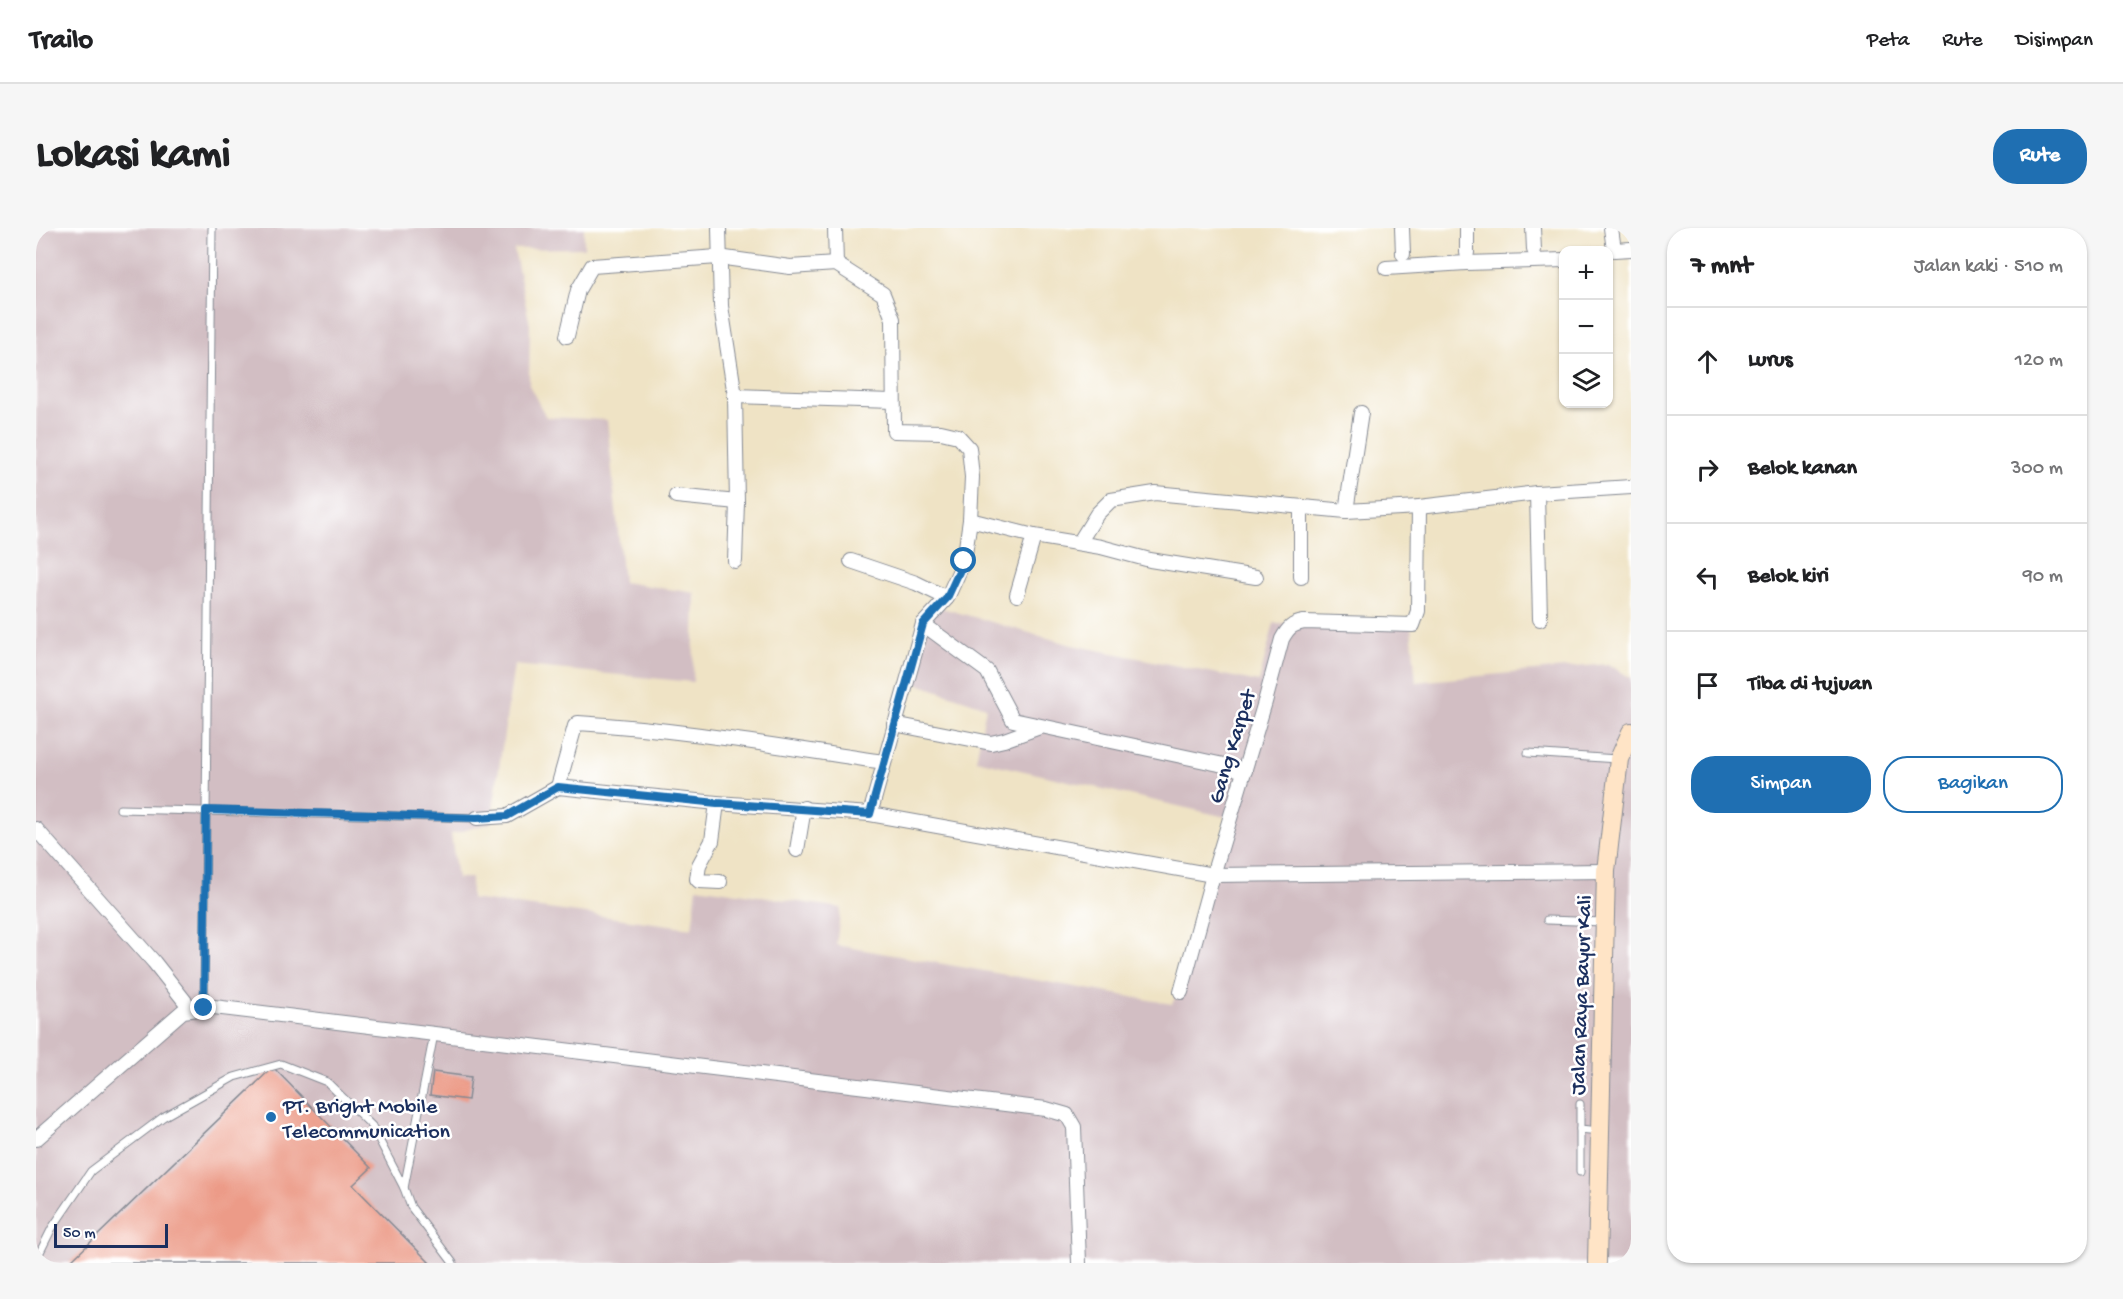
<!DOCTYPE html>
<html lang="id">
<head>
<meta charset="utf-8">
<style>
  :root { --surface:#fff; --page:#f6f6f6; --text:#202124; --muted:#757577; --line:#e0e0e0; --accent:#1f6fb2 }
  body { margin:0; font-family:"Gochi Hand",sans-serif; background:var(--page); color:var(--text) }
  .controls { position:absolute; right:18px; top:18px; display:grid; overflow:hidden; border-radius:12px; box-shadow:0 2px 4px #0004 }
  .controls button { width:54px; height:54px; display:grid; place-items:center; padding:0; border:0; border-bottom:2px solid var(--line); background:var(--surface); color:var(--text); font:30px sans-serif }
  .scale { position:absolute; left:18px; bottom:15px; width:114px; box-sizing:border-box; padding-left:6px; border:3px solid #1b2f5e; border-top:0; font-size:16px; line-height:21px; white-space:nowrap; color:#1b2f5e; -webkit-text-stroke:4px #fff; paint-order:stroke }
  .stop { position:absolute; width:18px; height:18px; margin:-14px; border:4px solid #1f6fb2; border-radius:50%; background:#fff }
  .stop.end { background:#1f6fb2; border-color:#fff; box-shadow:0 2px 6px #0008 }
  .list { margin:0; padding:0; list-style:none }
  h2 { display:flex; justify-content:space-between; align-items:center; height:78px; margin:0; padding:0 24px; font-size:26px }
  h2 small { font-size:20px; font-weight:400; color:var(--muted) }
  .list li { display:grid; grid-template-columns:39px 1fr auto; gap:18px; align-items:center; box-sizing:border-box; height:108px; padding:0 24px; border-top:2px solid var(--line) }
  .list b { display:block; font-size:22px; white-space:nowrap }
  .list em { font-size:20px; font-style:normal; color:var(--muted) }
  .actions { display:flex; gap:12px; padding:18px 24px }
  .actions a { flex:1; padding:14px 0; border:2px solid var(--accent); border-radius:24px; text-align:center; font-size:21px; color:var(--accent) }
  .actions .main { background:var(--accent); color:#fff }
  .icon { flex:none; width:33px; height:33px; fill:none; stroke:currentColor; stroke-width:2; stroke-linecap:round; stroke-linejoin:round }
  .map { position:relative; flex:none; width:1595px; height:1035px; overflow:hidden; border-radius:24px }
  header { display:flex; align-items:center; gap:36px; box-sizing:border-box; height:84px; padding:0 30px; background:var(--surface); border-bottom:2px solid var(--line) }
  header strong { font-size:28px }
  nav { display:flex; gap:33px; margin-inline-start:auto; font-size:21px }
  .intro { display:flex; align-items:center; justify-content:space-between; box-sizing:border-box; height:144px; padding:0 36px }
  h1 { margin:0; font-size:42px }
  .button { padding:15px 27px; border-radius:24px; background:var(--accent); color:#fff; font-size:21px; font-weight:700 }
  main { display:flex; gap:36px; padding:0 36px }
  aside { flex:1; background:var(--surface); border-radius:24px; box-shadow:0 2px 4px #0004 }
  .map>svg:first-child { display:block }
  .industrial { fill:#d2bec3 }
  .building { fill:#ec9b88 }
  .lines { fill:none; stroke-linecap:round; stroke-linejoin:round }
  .lane-casing { stroke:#858992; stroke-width:9 }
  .street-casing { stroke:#858992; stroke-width:16 }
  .secondary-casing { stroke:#858992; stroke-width:20 }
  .lane { stroke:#fff; stroke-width:7 }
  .street { stroke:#fff; stroke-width:14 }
  .secondary { stroke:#ffe4c6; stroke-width:18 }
  .route { stroke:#1f6fb2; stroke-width:8 }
  .poi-dot { fill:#1f6fb2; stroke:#fff; stroke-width:2 }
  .labels { text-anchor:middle; stroke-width:5; stroke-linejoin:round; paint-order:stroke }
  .street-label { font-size:22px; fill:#1b2f5e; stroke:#fff }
  .poi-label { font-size:22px; fill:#1b2f5e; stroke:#fff; text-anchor:start }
</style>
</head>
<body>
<header>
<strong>Trailo</strong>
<nav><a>Peta</a><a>Rute</a><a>Disimpan</a></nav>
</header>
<div class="intro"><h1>Lokasi kami</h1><a class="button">Rute</a></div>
<main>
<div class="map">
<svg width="1595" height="1035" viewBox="0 0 1595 1035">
  <rect width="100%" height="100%" fill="#fff"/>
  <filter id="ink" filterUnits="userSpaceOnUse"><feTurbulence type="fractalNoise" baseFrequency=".0167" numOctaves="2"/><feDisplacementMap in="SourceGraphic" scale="12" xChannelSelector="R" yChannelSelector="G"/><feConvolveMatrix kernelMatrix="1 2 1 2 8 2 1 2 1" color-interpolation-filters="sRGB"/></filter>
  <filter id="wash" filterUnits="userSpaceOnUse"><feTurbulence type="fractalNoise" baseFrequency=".008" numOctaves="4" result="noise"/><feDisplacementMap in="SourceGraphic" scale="24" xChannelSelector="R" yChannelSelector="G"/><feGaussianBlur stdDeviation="1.35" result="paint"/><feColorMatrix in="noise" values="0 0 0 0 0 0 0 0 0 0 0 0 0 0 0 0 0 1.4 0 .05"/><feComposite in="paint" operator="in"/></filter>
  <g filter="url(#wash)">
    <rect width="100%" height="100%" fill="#efe3c5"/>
    <path class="industrial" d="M0,0H548V20L478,21L494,97L493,157L510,189L571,192L587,354L659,365L657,454L478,437L455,595L415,606L421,650H435V671L656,700L661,659L805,680L800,717L1136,776L1144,760L1194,590L940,532L950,479L873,453L899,378L1036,417L1223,454L1238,395L1375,398L1380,454L1572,436L1595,450V1035H0Z"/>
    <g id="blocks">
      <g class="building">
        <path d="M237,839L335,940L317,957L394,1035H33Z"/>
        <path d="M397,844L435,849L432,872L394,867Z"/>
      </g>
    </g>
  </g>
  <g filter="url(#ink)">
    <use href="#blocks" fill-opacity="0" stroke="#858992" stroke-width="1.5"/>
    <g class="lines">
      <g class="lane-casing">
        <g id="lane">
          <path d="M1492,525L1581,531"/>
          <path d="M84,581L441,590"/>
          <path d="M1511,692L1568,694"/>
          <path d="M168,780L176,0"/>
          <path d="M1544,876V901L1563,903"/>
          <path d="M1544,901V944"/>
          <path d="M368,960L375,979L417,1035"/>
          <path d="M0,1032L16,1000L55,943L127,889L198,849L245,836L291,854L336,898L368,960L398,806"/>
        </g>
      </g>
      <g class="street-casing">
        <g id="street">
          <path d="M799,0L800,36"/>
          <path d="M1366,0L1367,26"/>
          <path d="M1431,0V25"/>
          <path d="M1497,0L1498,22"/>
          <path d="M1575,0L1578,22L1595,21"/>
          <path d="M1350,40L1430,35L1528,32"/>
          <path d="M531,108L542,62L556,38L682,29L754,39L800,36L847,66L857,91L858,203L905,204L922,208L933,220L936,249L934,292L928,333L911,370L887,396L834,586"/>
          <path d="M699,168L857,173"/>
          <path d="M1501,265L1504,391"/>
          <path d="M640,268L701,274L699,168L685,78L683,0"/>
          <path d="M1265,280V349"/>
          <path d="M1310,283L1325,185"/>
          <path d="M934,292L998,308L1065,319L1114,332L1220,349"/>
          <path d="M1043,315L1061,286L1075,272L1119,265L1310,283L1383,279L1501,265L1595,259"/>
          <path d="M699,333L701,274"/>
          <path d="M815,333L880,355L911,370"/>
          <path d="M981,367L998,308"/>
          <path d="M887,396L951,443L977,492L1183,536L1209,543"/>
          <path d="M858,496L955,515L968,512L1004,499"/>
          <path d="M522,559L539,498L542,495C645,501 746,519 848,534"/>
          <path d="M681,575L676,613L663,637L661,651L663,653L684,654"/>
          <path d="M441,590L471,588L522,559L681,575L834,586L1177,647L1570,643"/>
          <path d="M0,601L118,734L155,781"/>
          <path d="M761,622L768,580"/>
          <path d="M1145,764L1177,647L1229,474L1246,411C1252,400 1256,396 1268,394L1377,397L1382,383L1383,279"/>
          <path d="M0,911L147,783L178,779L1010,881L1031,887L1038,899L1043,1035"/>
        </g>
      </g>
      <g class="secondary-casing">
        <path id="secondary" d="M1561,1035L1570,643L1583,531L1595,504"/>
      </g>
      <use href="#lane" class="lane"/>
      <use href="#street" class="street"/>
      <use href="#secondary" class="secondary"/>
    </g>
  </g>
  <g class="lines" filter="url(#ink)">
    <path class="route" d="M168,780L170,582L441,590L471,588L522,559L681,575L834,586L887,396L911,370L928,333"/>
  </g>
  <circle class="poi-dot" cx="235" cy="889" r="6"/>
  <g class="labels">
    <g class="street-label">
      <text transform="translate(1194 518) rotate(-73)" y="8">Gang Karpet</text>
      <text transform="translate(1543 767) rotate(-88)" y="8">Jalan Raya Bayur Kali</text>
    </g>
    <g class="poi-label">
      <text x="247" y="884">PT. Bright Mobile<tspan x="247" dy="25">Telecommunication</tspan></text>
    </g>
  </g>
</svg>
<div class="controls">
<button>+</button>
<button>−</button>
<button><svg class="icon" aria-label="layers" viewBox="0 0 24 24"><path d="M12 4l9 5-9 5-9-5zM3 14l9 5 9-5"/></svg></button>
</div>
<div class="scale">50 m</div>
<div class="stop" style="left:928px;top:333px"></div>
<div class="stop end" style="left:168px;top:780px"></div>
</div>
<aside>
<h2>7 mnt<small>Jalan kaki · 510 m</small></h2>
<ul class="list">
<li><svg class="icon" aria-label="ahead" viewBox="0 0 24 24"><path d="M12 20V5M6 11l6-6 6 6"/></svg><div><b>Lurus</b></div><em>120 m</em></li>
<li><svg class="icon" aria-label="right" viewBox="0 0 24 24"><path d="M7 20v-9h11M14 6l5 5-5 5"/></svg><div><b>Belok kanan</b></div><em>300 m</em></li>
<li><svg class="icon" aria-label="left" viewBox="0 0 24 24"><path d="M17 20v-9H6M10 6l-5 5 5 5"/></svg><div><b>Belok kiri</b></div><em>90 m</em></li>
<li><svg class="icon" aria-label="arrive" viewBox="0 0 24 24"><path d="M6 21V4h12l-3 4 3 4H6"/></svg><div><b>Tiba di tujuan</b></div></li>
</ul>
<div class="actions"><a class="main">Simpan</a><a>Bagikan</a></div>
</aside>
</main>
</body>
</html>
